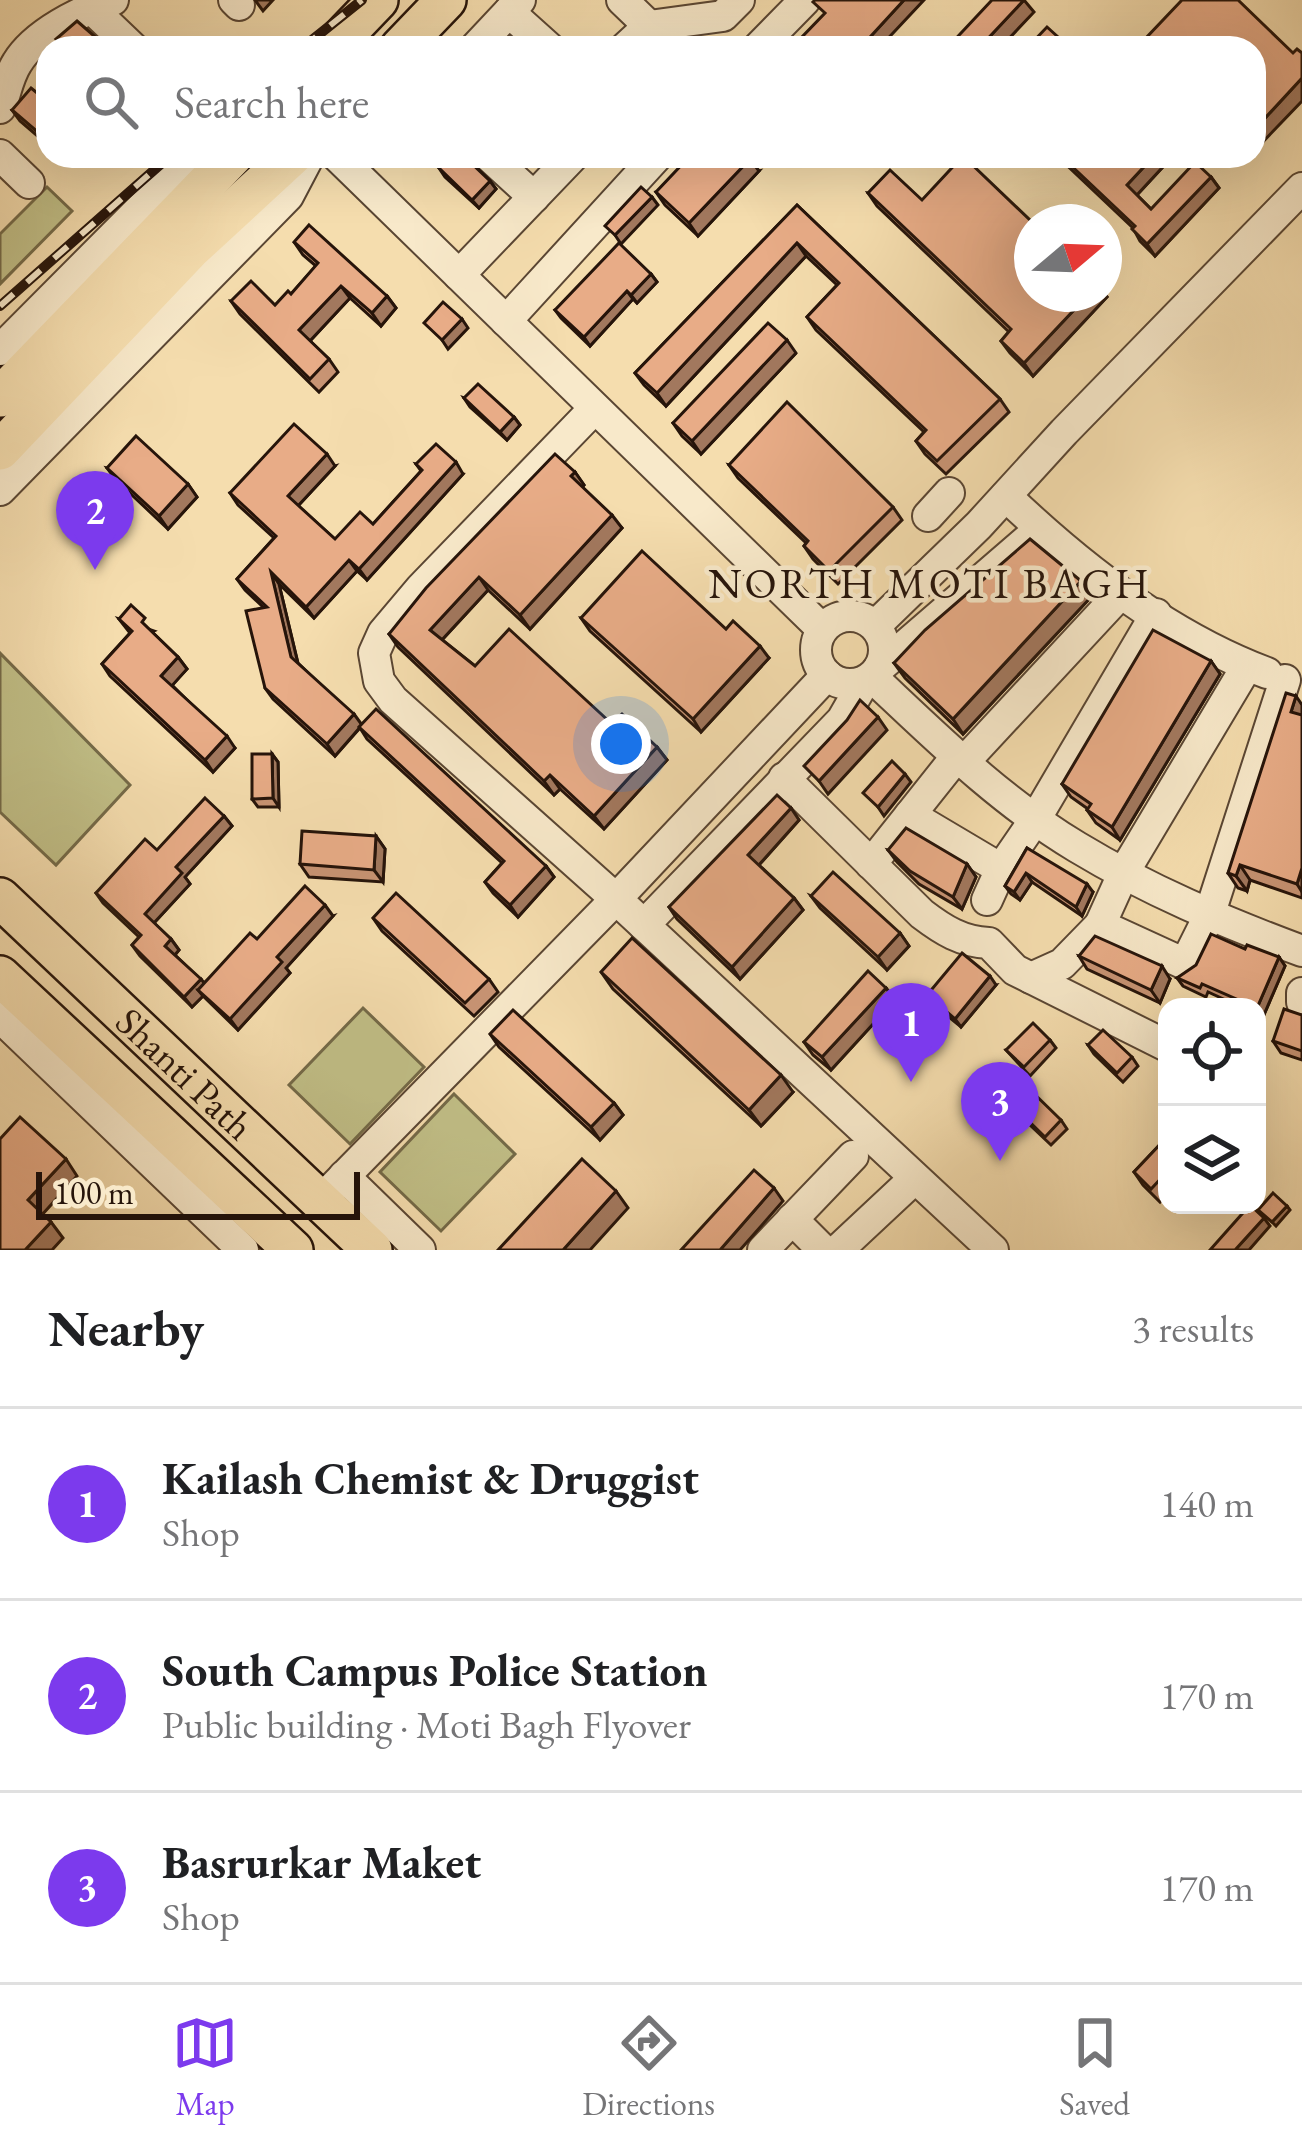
<!DOCTYPE html>
<html lang="en">
<head>
<meta charset="utf-8">
<style>
  :root { --surface:#fff; --page:#f2f2f2; --text:#202124; --muted:#757577; --line:#e0e0e0; --accent:#7c3aed }
  body { margin:0; font-family:"EB Garamond",serif; background:var(--page); color:var(--text) }
  .controls { position:absolute; right:36px; bottom:36px; display:grid; overflow:hidden; border-radius:24px; box-shadow:0 12px 48px #0002 }
  .controls button { width:108px; height:108px; display:grid; place-items:center; padding:0; border:0; border-bottom:3px solid var(--line); background:var(--surface); color:var(--text); font:60px sans-serif }
  .compass { position:absolute; left:1014px; top:204px; width:108px; height:108px; border-radius:50%; background:var(--surface); box-shadow:0 12px 48px #0002; rotate:71deg }
  .scale { position:absolute; left:36px; bottom:30px; width:324px; box-sizing:border-box; padding-left:12px; border:6px solid #26140a; border-top:0; font-size:33px; line-height:42px; white-space:nowrap; color:#26140a; -webkit-text-stroke:9px #f8e9ca; paint-order:stroke }
  .you { position:absolute; left:621px; top:744px; width:42px; height:42px; margin:-30px; border:9px solid #fff; border-radius:50%; background:#1a73e8; box-shadow:0 0 0 18px #1a73e833 }
  .badge { display:grid; place-items:center; width:78px; height:78px; border-radius:50%; background:var(--accent); color:#fff; font-size:39px; font-weight:700 }
  .pin { position:absolute; translate:-50% -99px; filter:drop-shadow(0 3px 6px #0008) }
  .pin::after { content:''; position:absolute; top:63px; width:42px; height:36px; background:inherit; clip-path:polygon(0 0,100% 0,50% 100%) }
  .list { margin:0; padding:0; list-style:none }
  h2 { display:flex; justify-content:space-between; align-items:center; height:156px; margin:0; padding:0 48px; font-size:51px }
  h2 small { font-size:39px; font-weight:400; color:var(--muted) }
  .list li { display:grid; grid-template-columns:78px 1fr auto; gap:36px; align-items:center; box-sizing:border-box; height:192px; padding:0 48px; border-top:3px solid var(--line) }
  .list b { display:block; font-size:45px; white-space:nowrap }
  .list p { margin:0; font-size:39px; white-space:nowrap; color:var(--muted) }
  .list em { font-size:39px; font-style:normal; color:var(--muted) }
  .icon { flex:none; width:66px; height:66px; fill:none; stroke:currentColor; stroke-width:2; stroke-linecap:round; stroke-linejoin:round }
  .map { position:relative; flex:none; width:1302px; height:1250px; overflow:hidden }
  .search { position:absolute; background:var(--surface); box-shadow:0 12px 48px #0002; left:36px; right:36px; top:36px; height:132px; display:flex; align-items:center; gap:30px; box-sizing:border-box; padding:0 42px; border-radius:36px; color:var(--muted); font-size:45px }
  .sheet { height:732px; background:var(--surface) }
  nav { display:flex; justify-content:space-around; align-items:center; box-sizing:border-box; height:168px; border-top:3px solid var(--line); background:var(--surface); font-size:33px; color:var(--muted) }
  nav a { display:grid; justify-items:center; gap:6px }
  nav .on { color:var(--accent) }
  .map>svg:first-child { display:block }
  .green { fill:#c1bf87; stroke:#746a48; stroke-width:3 }
  .lines { fill:none; stroke-linecap:round; stroke-linejoin:round }
  .minor-casing { stroke:#5a4633; stroke-width:34 }
  .major-casing { stroke:#26140a; stroke-width:44 }
  .minor { stroke:#f8e9ca; stroke-width:30 }
  .major { stroke:#f5ddae; stroke-width:39 }
  .rail-casing { stroke:#26140a; stroke-width:10 }
  .rail { stroke:#f8e9ca; stroke-width:6; stroke-dasharray:18; stroke-linecap:butt }
  .wall { fill:#c89474; stroke:#26140a; stroke-width:3 }
  .shaded-wall { fill:#a2785e; stroke:#26140a; stroke-width:3 }
  .building { fill:#e8ac87; stroke:#26140a; stroke-width:3 }
  .labels { text-anchor:middle; stroke-width:9; stroke-linejoin:round; paint-order:stroke }
  .street-label { font-size:39px; fill:#26140a; stroke:#f8e9ca }
  .neighbourhood-label { font-size:42px; letter-spacing:3px; fill:#26140a; stroke:#f8e9ca }
</style>
</head>
<body>
<div class="map">
<svg width="1302" height="1250" viewBox="0 0 1302 1250">
  <rect width="100%" height="100%" fill="#f5ddae"/>
  <filter id="stains"><feTurbulence type="fractalNoise" baseFrequency=".00167" numOctaves="4"/><feColorMatrix values="0 0 0 0 .2 0 0 0 0 .09 0 0 0 0 .02 0 0 0 .5 -.17"/></filter>
  <radialGradient id="worn" r=".72"><stop offset=".6" stop-color="#630" stop-opacity="0"/><stop offset="1" stop-color="#630" stop-opacity=".3"/></radialGradient>
  <g class="green">
    <path d="M47,187L72,211L0,284V234Z"/>
    <path d="M0,653L130,785L56,865L0,812Z"/>
    <path d="M363,1008L424,1067L350,1144L289,1085Z"/>
    <path d="M454,1094L515,1154L441,1231L380,1172Z"/>
  </g>
  <g class="lines">
    <g class="minor-casing">
      <g id="minor">
        <path d="M234,0L239,5"/>
        <path d="M622,0L649,26L625,48"/>
        <path d="M91,8L133,48"/>
        <path d="M509,12L549,48"/>
        <path d="M649,26L723,16L739,0"/>
        <path d="M475,48L520,0"/>
        <path d="M758,48L805,0"/>
        <path d="M0,108C6,93 8,77 17,63C35,33 81,11 113,0"/>
        <path d="M0,155L29,183"/>
        <path d="M337,156L822,629"/>
        <path d="M490,157L534,197"/>
        <path d="M459,275L573,156"/>
        <path d="M506,321L657,156"/>
        <path d="M0,350L193,156"/>
        <path d="M594,409L421,588L383,633L374,653L379,681L393,700L616,899L993,1250"/>
        <path d="M0,490L288,196L309,156"/>
        <path d="M1006,496C1081,568 1168,636 1267,673"/>
        <path d="M928,516L949,493"/>
        <circle cx="850" cy="650" r="34"/>
        <path d="M875,626L979,525L1064,432L1302,188"/>
        <path d="M1247,666L1124,872L1100,925L1185,964L1209,916L1285,680"/>
        <path d="M879,668L1040,529"/>
        <path d="M872,677C936,737 1000,801 1077,847C1148,890 1224,922 1302,951"/>
        <path d="M963,763L1121,593"/>
        <path d="M784,778L922,914C943,930 962,942 989,943L1015,970L1167,1046"/>
        <path d="M910,815L1001,869L987,900"/>
        <path d="M871,864L957,756"/>
        <path d="M1001,869L1036,818L1156,614"/>
        <path d="M644,925L842,720L864,682"/>
        <path d="M1031,978L1062,964L1100,925"/>
        <path d="M1302,993V1002"/>
        <path d="M0,1017L243,1250"/>
        <path d="M344,1176L420,1250"/>
        <path d="M321,1200L616,899L827,675"/>
        <path d="M792,1219L823,1250"/>
        <path d="M763,1250L853,1156"/>
        <path d="M838,1250L915,1178"/>
      </g>
    </g>
    <g class="major-casing">
      <g id="major">
        <path d="M332,48L378,0"/>
        <path d="M400,48L446,0"/>
        <path d="M0,397L233,156"/>
        <path d="M0,450L190,250L292,156"/>
        <path id="s1" d="M0,898L372,1250"/>
        <path d="M0,976L293,1250"/>
      </g>
    </g>
    <use href="#minor" class="minor"/>
    <use href="#major" class="major"/>
    <g class="rail-casing">
      <g id="rail">
        <path d="M302,48L362,0"/>
        <path d="M0,306L170,156"/>
      </g>
    </g>
    <use href="#rail" class="rail"/>
  </g>
  <g class="wall">
    <path d="M48,100V145L20,121L12,110Z"/>
    <path d="M1057,156H1173L1137,195L1151,209L1211,177L1219,188L1155,256L1140,241L1133,228Z"/>
    <path d="M475,166L490,181L496,189L479,208L445,177L439,168Z"/>
    <path d="M759,171L698,236L665,205L656,192Z"/>
    <path d="M868,193L922,200L1104,293L1107,297L1033,376L1010,353L1001,341L1009,332L877,206Z"/>
    <path d="M797,205L1000,399L1009,412L946,474L925,454L916,441L924,432L816,330L807,317L837,285L806,256L666,406L644,385L635,373Z"/>
    <path d="M294,242L387,296L396,308L381,326L350,298L310,341L329,359L338,372L319,392L240,314L231,301L275,305L291,294L316,266L303,255Z"/>
    <path d="M651,274L657,282L637,303L633,299L590,346L561,318L555,310Z"/>
    <path d="M796,353L701,454L682,436L673,423Z"/>
    <path d="M464,398L514,417L520,425L507,440L470,407Z"/>
    <path d="M416,464L463,474L367,580L357,571L314,618L279,584L298,663L362,725L546,866L554,877L518,917L493,893L485,882L502,863L367,739L360,728L335,756L273,699L265,688L263,607L245,590L237,579L274,538L238,505L230,493L335,466L298,506L335,539L373,524L421,471Z"/>
    <path d="M729,465L893,507L902,520L838,584L813,559L804,546L806,543L738,478Z"/>
    <path d="M107,468L188,484L197,497L168,529L116,480Z"/>
    <path d="M575,472L584,485L582,487L622,528L530,629L488,590L442,640L475,666L612,724L657,747L667,760L604,829L560,789L554,795L398,647L389,634Z"/>
    <path d="M1092,596L963,734L905,678L894,663Z"/>
    <path d="M581,618L726,629L769,658L701,732L590,631Z"/>
    <path d="M119,619L154,631L152,632L178,657L187,669L172,685L235,748L213,772L110,676L102,664L130,633Z"/>
    <path d="M1211,661L1220,674L1120,840L1096,823L1087,810L1088,809L1071,797L1062,784Z"/>
    <path d="M1302,705V898L1250,880L1247,891L1238,888L1228,873Z"/>
    <path d="M272,754L278,762L279,807H258L252,799Z"/>
    <path d="M791,808L799,820L759,865L794,898L803,910L740,979L677,919L669,907Z"/>
    <path d="M224,816L232,826L185,877L190,884L154,923L171,939L179,950L175,955L204,983L257,939L333,916L286,968L290,973L238,1030L203,996L192,1007L140,956L132,945L139,937L103,903L96,893L157,850Z"/>
    <path d="M376,836L385,849L383,882L309,877L300,864Z"/>
    <path d="M1027,848L1093,892L1082,916L1032,882L1020,900L1011,894L1005,886Z"/>
    <path d="M888,850L967,864L976,877L962,909L919,884L897,862Z"/>
    <path d="M811,896L900,933L909,946L887,970L820,908Z"/>
    <path d="M373,918L489,979L498,992L474,1016L382,931Z"/>
    <path d="M1245,949L1279,957L1285,966L1263,1017L1257,1014V1007H1241L1208,992L1206,997L1183,986L1177,978Z"/>
    <path d="M1079,956L1170,979L1160,1003L1087,969Z"/>
    <path d="M601,972L793,1092L761,1126L613,989Z"/>
    <path d="M996,985L961,1027L933,1004L927,995Z"/>
    <path d="M886,988L895,1000L831,1070L813,1055L804,1042Z"/>
    <path d="M1302,1015V1060L1281,1053L1273,1041Z"/>
    <path d="M490,1034L614,1103L623,1115L600,1140L499,1047Z"/>
    <path d="M1050,1040L1056,1048L1030,1076L1006,1050Z"/>
    <path d="M1088,1045L1132,1057L1138,1066L1123,1082L1094,1054Z"/>
    <path d="M1004,1097L1061,1120L1067,1129L1051,1145L1010,1106Z"/>
    <path d="M1167,1137V1194L1160,1202L1143,1185L1134,1172Z"/>
  </g>
  <g class="shaded-wall">
    <path d="M255,0H273L263,11Z"/>
    <path d="M904,0H924L879,48H860Z"/>
    <path d="M1024,0L1034,12L1000,48H979Z"/>
    <path d="M1302,78V101L1257,148L1254,143V130Z"/>
    <path d="M1154,156H1173L1135,197L1127,185Z"/>
    <path d="M750,159L759,171L698,236L689,223Z"/>
    <path d="M1211,177L1219,188L1155,256L1147,244Z"/>
    <path d="M490,181L496,189L479,208L472,200Z"/>
    <path d="M652,197L658,205L621,244L615,235Z"/>
    <path d="M797,243L806,256L666,406L657,393Z"/>
    <path d="M651,274L657,282L637,303L631,295Z"/>
    <path d="M341,286L350,298L308,343L299,330Z"/>
    <path d="M627,291L633,299L590,346L584,337Z"/>
    <path d="M1104,293L1107,297L1033,376L1024,363L1089,294Z"/>
    <path d="M387,296L396,308L381,326L372,313Z"/>
    <path d="M462,319L468,328L448,349L442,340Z"/>
    <path d="M787,340L796,353L701,454L692,441Z"/>
    <path d="M514,417L520,425L507,440L500,432Z"/>
    <path d="M327,454L335,466L296,508L288,496Z"/>
    <path d="M456,462L463,474L367,580L359,569Z"/>
    <path d="M575,472L584,485L580,490L571,476Z"/>
    <path d="M188,484L197,497L168,529L159,516Z"/>
    <path d="M612,515L622,528L530,629L520,615Z"/>
    <path d="M349,560L357,571L314,618L306,607Z"/>
    <path d="M271,572L279,584L299,668L291,657Z"/>
    <path d="M479,577L488,590L439,643L430,630Z"/>
    <path d="M1081,581L1092,596L963,734L953,719Z"/>
    <path d="M760,646L769,658L701,732L693,719Z"/>
    <path d="M178,657L187,669L170,688L161,676Z"/>
    <path d="M1211,661L1220,674L1120,840L1112,827Z"/>
    <path d="M1296,696L1302,705V727L1291,712Z"/>
    <path d="M354,714L362,725L335,756L327,744Z"/>
    <path d="M878,717L887,730L828,794L819,781Z"/>
    <path d="M227,736L235,748L213,772L205,760Z"/>
    <path d="M657,747L667,760L604,829L594,816Z"/>
    <path d="M272,754L278,762L279,807L273,798Z"/>
    <path d="M905,774L911,782L884,816L878,807Z"/>
    <path d="M550,775L560,789L554,795L544,781Z"/>
    <path d="M791,808L799,820L757,867L748,855Z"/>
    <path d="M224,816L232,826L185,877L190,884L152,925L145,914L176,867Z"/>
    <path d="M376,836L385,849L383,882L374,870Z"/>
    <path d="M967,864L976,877L962,909L953,897Z"/>
    <path d="M1240,865L1250,880L1247,891L1236,876Z"/>
    <path d="M546,866L554,877L518,917L510,905Z"/>
    <path d="M1302,868V892L1297,884Z"/>
    <path d="M1026,873L1032,882L1020,900L1014,892Z"/>
    <path d="M1087,884L1093,892L1082,916L1076,907Z"/>
    <path d="M794,898L803,910L740,979L732,967Z"/>
    <path d="M325,905L333,916L286,968L290,973L238,1030L230,1019L277,957Z"/>
    <path d="M900,933L909,946L887,970L878,957Z"/>
    <path d="M171,939L179,950L173,957L165,946Z"/>
    <path d="M1279,957L1285,966L1263,1017L1257,1008Z"/>
    <path d="M1162,966L1170,979L1160,1003L1151,990Z"/>
    <path d="M990,976L996,985L961,1027L955,1019Z"/>
    <path d="M201,979L209,989L198,990L203,996L192,1007L184,997Z"/>
    <path d="M886,988L895,1000L831,1070L822,1057Z"/>
    <path d="M781,1075L793,1092L761,1126L749,1110Z"/>
    <path d="M614,1103L623,1115L600,1140L591,1127Z"/>
    <path d="M66,1159L77,1176L40,1217L28,1200Z"/>
    <path d="M774,1188L783,1201L740,1250H720Z"/>
    <path d="M616,1191L628,1208L590,1250H563Z"/>
    <path d="M1287,1206L1290,1210L1276,1226L1272,1222Z"/>
    <path d="M1264,1218L1270,1226L1249,1250H1235Z"/>
    <path d="M51,1222L63,1238L52,1250H25Z"/>
  </g>
  <g class="building">
    <path d="M815,0H904L860,48H812L801,38L825,13L813,2Z"/>
    <path d="M992,0H1024L979,48H947Z"/>
    <path d="M1182,0H1238L1293,53L1297,49L1302,53V78L1254,130V48H1155L1145,39Z"/>
    <path d="M77,21L108,48H67L56,39Z"/>
    <path d="M1047,27L1068,46L1066,48H1027Z"/>
    <path d="M31,88L47,101L48,100L47,140L12,110Z"/>
    <path d="M451,156H468L470,162L490,181L472,200L439,168Z"/>
    <path d="M690,156H747L750,159L689,223L656,192Z"/>
    <path d="M963,156L1032,222V294H1089L1024,363L1001,341L1011,329L868,193L890,170L922,200Z"/>
    <path d="M1061,156H1154L1127,185L1151,209L1195,162L1211,177L1147,244L1132,229L1135,226Z"/>
    <path d="M641,187L652,197L615,235L605,226Z"/>
    <path d="M797,205L1000,399L937,461L916,441L926,430L807,317L839,283L797,243L657,393L635,373Z"/>
    <path d="M309,225L387,296L372,313L341,286L299,330L329,359L310,379L231,301L251,281L275,305L288,291L291,294L318,263L294,242Z"/>
    <path d="M619,243L651,274L631,295L627,291L584,337L555,310Z"/>
    <path d="M443,302L462,319L442,340L424,323Z"/>
    <path d="M768,323L787,340L692,441L673,423Z"/>
    <path d="M478,384L514,417L500,432L464,398Z"/>
    <path d="M787,402L893,507L829,571L804,546L808,541L729,465Z"/>
    <path d="M294,424L327,454L288,496L335,539L360,512L373,524L422,470L416,464L436,444L456,462L359,569L349,560L306,607L271,572L291,657L354,714L327,744L265,688L246,611L267,607L237,579L276,536L230,493Z"/>
    <path d="M136,436L188,484L159,516L107,468Z"/>
    <path d="M555,454L575,472L571,476L612,515L520,615L479,577L430,630L475,666L509,629L612,724L622,714L657,747L594,816L550,775L544,781L389,634L426,588Z"/>
    <path d="M1030,539L1081,581L953,719L894,663L925,630Z"/>
    <path d="M642,551L726,629L733,621L760,646L693,719L581,618Z"/>
    <path d="M131,605L145,618L142,622L178,657L161,676L227,736L205,760L102,664L132,631L119,619Z"/>
    <path d="M1153,630L1211,661L1112,827L1087,810L1091,804L1062,784Z"/>
    <path d="M1286,693L1296,696L1291,712L1302,715V868L1297,884L1240,865L1236,876L1228,873Z"/>
    <path d="M860,700L878,717L819,781L804,766L847,720Z"/>
    <path d="M376,709L546,866L510,905L485,882L504,861L359,727Z"/>
    <path d="M252,754H272L273,798L252,799Z"/>
    <path d="M892,761L905,774L878,807L863,793Z"/>
    <path d="M777,795L791,808L748,855L794,898L732,967L669,907Z"/>
    <path d="M205,798L224,816L176,867L182,873L145,914L171,939L165,946L201,979L184,997L132,945L141,935L96,893L145,839L157,850Z"/>
    <path d="M906,828L967,864L953,897L910,871L888,850Z"/>
    <path d="M302,831L376,836L374,870L300,864Z"/>
    <path d="M1027,848L1087,884L1076,907L1026,873L1014,892L1005,886Z"/>
    <path d="M833,872L900,933L878,957L811,896Z"/>
    <path d="M305,886L325,905L277,957L282,962L230,1019L198,990L250,933L257,939Z"/>
    <path d="M396,893L489,979L465,1003L373,918Z"/>
    <path d="M1211,934L1245,949L1247,945L1279,957L1257,1008L1202,984L1200,988L1177,978L1196,965Z"/>
    <path d="M1095,936L1162,966L1151,990L1079,956Z"/>
    <path d="M632,938L781,1075L749,1110L601,972Z"/>
    <path d="M962,953L990,976L955,1019L927,995Z"/>
    <path d="M868,971L886,988L822,1057L804,1042Z"/>
    <path d="M1284,1009L1302,1015V1051L1273,1041Z"/>
    <path d="M513,1010L614,1103L591,1127L490,1034Z"/>
    <path d="M1033,1023L1050,1040L1024,1067L1006,1050Z"/>
    <path d="M1103,1030L1132,1057L1117,1073L1088,1045Z"/>
    <path d="M1020,1080L1061,1120L1045,1137L1004,1097Z"/>
    <path d="M20,1117L66,1159L28,1200L51,1222L25,1250H0V1139Z"/>
    <path d="M1167,1137V1172L1151,1189L1134,1172Z"/>
    <path d="M582,1159L616,1191L563,1250H498Z"/>
    <path d="M754,1170L774,1188L720,1250H681Z"/>
    <path d="M1273,1193L1287,1206L1272,1222L1258,1210Z"/>
    <path d="M1250,1205L1264,1218L1235,1250H1210Z"/>
  </g>
  <g class="labels">
    <g class="street-label">
      <text dy="14" stroke="none"><textPath href="#s1" startOffset="255">Shanti Path</textPath></text>
    </g>
    <g class="neighbourhood-label">
      <text x="930" y="598">NORTH MOTI BAGH</text>
    </g>
  </g>
  <rect width="100%" height="100%" filter="url(#stains)"/>
  <rect width="100%" height="100%" fill="url(#worn)"/>
</svg>
<div class="controls">
<button><svg class="icon" aria-label="locate" viewBox="0 0 24 24"><circle cx="12" cy="12" r="6"/><path d="M12 2v4M12 18v4M2 12h4M18 12h4"/></svg></button>
<button><svg class="icon" aria-label="layers" viewBox="0 0 24 24"><path d="M12 4l9 5-9 5-9-5zM3 14l9 5 9-5"/></svg></button>
</div>
<svg class="compass" viewBox="-18 -18 36 36"><path d="M0-13l5 13h-10z" fill="#e53935"/><path d="M0 13l5-13h-10z" fill="#757577"/></svg>
<div class="scale">100 m</div>
<div class="you"></div>
<div class="pin badge" style="left:911px;top:1082px">1</div>
<div class="pin badge" style="left:95px;top:570px">2</div>
<div class="pin badge" style="left:1000px;top:1161px">3</div>
<div class="search"><svg class="icon" aria-label="search" viewBox="0 0 24 24"><circle cx="10" cy="10" r="6"/><path d="M15 15l6 6"/></svg>Search here</div>
</div>
<section class="sheet">
<h2>Nearby<small>3 results</small></h2>
<ul class="list">
<li><span class="badge">1</span><div><b>Kailash Chemist &amp; Druggist</b><p>Shop</p></div><em>140 m</em></li>
<li><span class="badge">2</span><div><b>South Campus Police Station</b><p>Public building · Moti Bagh Flyover</p></div><em>170 m</em></li>
<li><span class="badge">3</span><div><b>Basrurkar Maket</b><p>Shop</p></div><em>170 m</em></li>
</ul>
</section>
<nav>
<a class="on"><svg class="icon" aria-label="map" viewBox="0 0 24 24"><path d="M3 6l6-2 6 2 6-2v14l-6 2-6-2-6 2zM9 4v14M15 6v14"/></svg>Map</a>
<a><svg class="icon" aria-label="directions" viewBox="0 0 24 24"><path d="M12 3l9 9-9 9-9-9zM9 14v-3h6M13 9l2 2-2 2"/></svg>Directions</a>
<a><svg class="icon" aria-label="saved" viewBox="0 0 24 24"><path d="M7 4h10v16l-5-4-5 4z"/></svg>Saved</a>
</nav>
</body>
</html>
